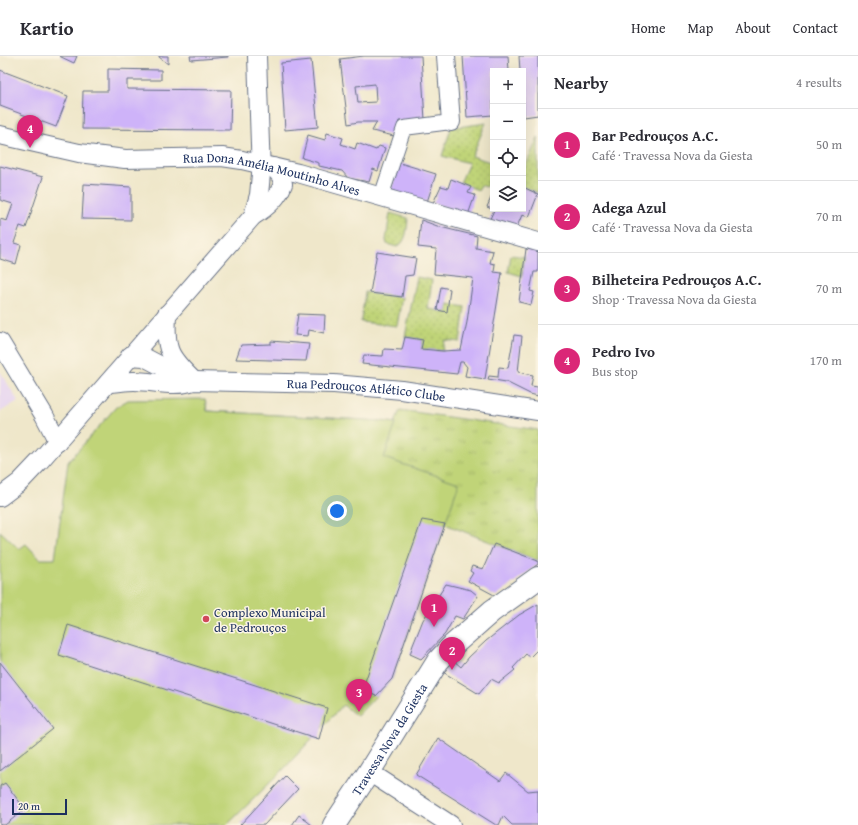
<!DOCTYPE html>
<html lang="en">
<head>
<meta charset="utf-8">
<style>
  :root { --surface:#fff; --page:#f7f7f7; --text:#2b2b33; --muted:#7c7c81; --line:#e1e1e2; --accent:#db2777 }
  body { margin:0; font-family:"Gentium Book Plus",serif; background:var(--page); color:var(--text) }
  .controls { position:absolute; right:12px; top:12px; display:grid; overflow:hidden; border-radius:0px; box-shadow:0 4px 16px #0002 }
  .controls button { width:36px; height:36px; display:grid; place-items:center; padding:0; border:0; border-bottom:1px solid var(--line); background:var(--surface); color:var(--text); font:20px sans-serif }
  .scale { position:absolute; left:12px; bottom:10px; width:55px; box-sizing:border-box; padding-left:4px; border:2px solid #1b2f5e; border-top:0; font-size:11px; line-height:14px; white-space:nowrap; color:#1b2f5e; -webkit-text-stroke:3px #fcf5e5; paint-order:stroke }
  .you { position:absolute; left:337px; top:455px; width:14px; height:14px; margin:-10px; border:3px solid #fff; border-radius:50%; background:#1a73e8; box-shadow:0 0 0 6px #1a73e833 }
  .badge { display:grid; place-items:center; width:26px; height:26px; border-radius:50%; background:var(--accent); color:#fff; font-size:13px; font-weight:700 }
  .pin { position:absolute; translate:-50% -33px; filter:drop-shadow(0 1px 2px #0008) }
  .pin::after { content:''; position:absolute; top:21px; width:14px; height:12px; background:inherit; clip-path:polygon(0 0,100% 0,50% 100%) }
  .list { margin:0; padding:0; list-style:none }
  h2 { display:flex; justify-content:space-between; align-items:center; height:52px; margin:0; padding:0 16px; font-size:17px }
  h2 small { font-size:13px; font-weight:400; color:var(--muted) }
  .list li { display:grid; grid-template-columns:26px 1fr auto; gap:12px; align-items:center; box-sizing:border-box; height:72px; padding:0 16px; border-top:1px solid var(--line) }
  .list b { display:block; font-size:15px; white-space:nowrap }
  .list p { margin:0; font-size:13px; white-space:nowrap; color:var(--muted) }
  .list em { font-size:13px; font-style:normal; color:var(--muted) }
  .icon { flex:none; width:22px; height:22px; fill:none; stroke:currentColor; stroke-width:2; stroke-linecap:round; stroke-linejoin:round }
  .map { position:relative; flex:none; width:538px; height:769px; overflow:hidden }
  header { display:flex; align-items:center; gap:24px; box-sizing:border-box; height:56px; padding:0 20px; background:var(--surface); border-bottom:1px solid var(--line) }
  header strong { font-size:19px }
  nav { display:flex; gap:22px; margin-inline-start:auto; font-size:14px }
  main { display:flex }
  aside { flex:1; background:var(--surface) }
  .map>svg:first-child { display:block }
  .built { fill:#e5d3f1 }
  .grass { fill:url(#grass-tufts); stroke:#6e826b }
  .park { fill:#c0d478; stroke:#6e826b }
  .garden { fill:url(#garden-dots); stroke:#6e826b }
  .building { fill:#ceb3f9; fill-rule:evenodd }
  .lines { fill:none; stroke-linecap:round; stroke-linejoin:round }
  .pedestrian-casing { stroke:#656f84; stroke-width:16 }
  .minor-casing { stroke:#656f84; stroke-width:20 }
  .tertiary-casing { stroke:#656f84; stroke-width:24 }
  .pedestrian { stroke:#fff; stroke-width:14 }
  .minor { stroke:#fff; stroke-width:18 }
  .tertiary { stroke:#fff; stroke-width:22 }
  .poi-dot { fill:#d1495b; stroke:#fcf5e5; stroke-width:1.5 }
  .labels { text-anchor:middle; stroke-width:3; stroke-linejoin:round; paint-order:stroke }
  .street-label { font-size:13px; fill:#1b2f5e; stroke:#fcf5e5 }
  .poi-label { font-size:13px; fill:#1b2f5e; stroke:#fcf5e5; text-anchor:start }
</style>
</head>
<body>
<header>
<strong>Kartio</strong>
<nav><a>Home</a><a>Map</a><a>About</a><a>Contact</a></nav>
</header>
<main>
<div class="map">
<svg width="538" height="769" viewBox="0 0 538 769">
  <defs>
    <pattern id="grass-tufts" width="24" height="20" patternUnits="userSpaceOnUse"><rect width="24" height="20" fill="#c0d478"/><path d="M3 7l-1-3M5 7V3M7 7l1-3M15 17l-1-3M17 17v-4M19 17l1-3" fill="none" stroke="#a4b66a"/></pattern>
    <pattern id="garden-dots" width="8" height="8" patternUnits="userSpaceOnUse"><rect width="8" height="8" fill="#c0d478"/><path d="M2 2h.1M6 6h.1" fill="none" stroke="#a4b66a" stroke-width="1.8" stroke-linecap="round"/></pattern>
  </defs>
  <rect width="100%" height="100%" fill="#fcf5e5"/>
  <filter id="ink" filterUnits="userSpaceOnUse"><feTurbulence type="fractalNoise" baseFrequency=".025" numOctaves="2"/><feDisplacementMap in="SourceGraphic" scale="8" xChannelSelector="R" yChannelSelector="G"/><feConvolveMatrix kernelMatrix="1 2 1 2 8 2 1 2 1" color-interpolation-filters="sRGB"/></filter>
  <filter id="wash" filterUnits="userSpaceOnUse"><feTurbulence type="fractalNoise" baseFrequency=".012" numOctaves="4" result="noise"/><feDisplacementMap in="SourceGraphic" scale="16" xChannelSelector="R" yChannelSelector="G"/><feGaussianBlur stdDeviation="0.9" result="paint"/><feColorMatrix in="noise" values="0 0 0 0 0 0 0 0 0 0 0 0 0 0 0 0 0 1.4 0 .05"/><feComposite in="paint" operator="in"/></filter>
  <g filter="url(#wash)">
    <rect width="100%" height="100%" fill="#efe7ca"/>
    <path class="built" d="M0,315L18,345L0,356Z"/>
    <path class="grass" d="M205,343L207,355L381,365L395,367L400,354L538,374V505L445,468L422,464L145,380Z"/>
    <path class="park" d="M205,343L207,355L381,365L396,367L384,402L459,427L392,623L357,660L343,649L281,716L227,769H0V475L19,493L26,488L40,503H55L68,406L116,351L128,344Z"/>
    <g class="garden">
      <path d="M486,67L472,100L493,107V114L486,131L481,129L478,134L460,127L469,107L442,100L451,72Z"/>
      <path d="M538,81V138L523,131V116Z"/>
      <path d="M390,157L408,162C407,172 407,186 397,191L387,188L386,184Z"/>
      <path d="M511,199L525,201L522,220L508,216Z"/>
      <path d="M417,221L432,224L428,253L447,256L448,248L465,251L460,286L445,284L443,295L421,293L423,284L405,281Z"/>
      <path d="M365,236L402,241L397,270L361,266Z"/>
    </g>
    <g id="blocks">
      <g class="building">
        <path d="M59,0H77L74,7Z"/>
        <path d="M159,0H168V8L159,1Z"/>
        <path d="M190,0H228V1L191,4Z"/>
        <path d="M364,0H421L425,64L399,65L394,80L372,75L377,66H358L348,68L340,3ZM375,28L376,46L358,47L356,30Z"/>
        <path d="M463,0H508L509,15H493V59L467,61Z"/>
        <path d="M519,0H538V59L524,61L523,15H520Z"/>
        <path d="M311,4L318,71L285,74L281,7Z"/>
        <path d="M108,13L161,14V24H127V33L231,34L230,74L82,73L83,35H108Z"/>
        <path d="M0,14L68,40L56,71L0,50Z"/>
        <path d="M327,77L343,82L341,88L355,93L357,87L376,94L379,90L385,92L378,115L373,113L369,126L348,122L342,115L319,110V107L302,102L308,79L325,84Z"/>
        <path d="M400,107L436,118L427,146L391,134Z"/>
        <path d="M0,110L43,121L26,172L20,170L14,187L21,189L16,208L0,203V163L7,165L13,148L0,144Z"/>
        <path d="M451,123L471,131L468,137L475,139L468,159L433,147L441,130L448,132Z"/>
        <path d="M84,128L131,131V164L82,163Z"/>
        <path d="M523,131L538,138L529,161L522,159L516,173L489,165L494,154L487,151L493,137V153H523Z"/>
        <path d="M421,164L440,171L477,180L476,192L493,195L490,207L495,208L494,216L502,217L485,323L465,320L467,311L463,306H460L457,318L362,308L364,299L383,300L384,293L402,294L405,281L423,284L421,293L443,295L461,294L467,266L473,222L434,218L436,193L418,191Z"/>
        <path d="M526,193L538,195V216H534L530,235L534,236L531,249L519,246Z"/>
        <path d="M377,196L416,202L413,219L405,220L402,241L370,237Z"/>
        <path d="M441,231L450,233L447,256L437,254Z"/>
        <path d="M298,258L325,259L324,277L309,274L308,280L295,279Z"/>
        <path d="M514,279L522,280L518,316L533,319L531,330L538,331V340L530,338L506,326L488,323L489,320L498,321L499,311L508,312Z"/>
        <path d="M271,285L309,288L306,305L236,303L241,289L271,288Z"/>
        <path d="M422,464L445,468L392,623L376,640L362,634Z"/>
        <path d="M494,488L538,505V508L496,540L468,525L473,517L470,515L472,510L483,513Z"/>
        <path d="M446,528L471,534L478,540L463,563L455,560L445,578L421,603L410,598L413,589L423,564Z"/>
        <path d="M538,548V593L530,601L526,598L513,612L515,614L499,627L491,623L479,638L443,616L453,604L461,611L469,601L486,585L519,559Z"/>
        <path d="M68,569L327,652L319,683L59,599Z"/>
        <path d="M0,606L53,673L0,715Z"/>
        <path d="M438,682L500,725L506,717L528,735L538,734V769H512L503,760L499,769H496L416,719Z"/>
        <path d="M285,720L298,733L264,769H240Z"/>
        <path d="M5,727L25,753L5,769H0V730Z"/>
        <path d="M299,759L312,769H292Z"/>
      </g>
    </g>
  </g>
  <g filter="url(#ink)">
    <use href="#blocks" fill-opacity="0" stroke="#656f84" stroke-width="1"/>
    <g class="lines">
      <g class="pedestrian-casing">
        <path id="pedestrian" d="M381,141L404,72L451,66"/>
      </g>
      <g class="minor-casing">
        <g id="minor">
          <path d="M446,0L451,66"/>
          <path id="s1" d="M0,79L79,97L125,103L222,101L242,104L298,117L538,186"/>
          <path d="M253,160L259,139L261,118L257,0"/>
          <path d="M167,258C165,294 168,300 194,325"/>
          <path d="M0,286L44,359L58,386"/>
          <path d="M130,300L144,301L167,313L188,322"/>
          <path id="s2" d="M108,327C116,327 125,325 134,325C155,325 173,332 194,325L334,328L402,334L538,355"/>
          <path d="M0,441L20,426L39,406L253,160C265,153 278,142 283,128L281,120L273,111"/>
          <path d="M369,716L451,769"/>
        </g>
      </g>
      <g class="tertiary-casing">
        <g id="tertiary">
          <path id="s3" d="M334,769L369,716L438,605L453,589L492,555L538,522"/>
        </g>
      </g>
      <use href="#pedestrian" class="pedestrian"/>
      <use href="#minor" class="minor"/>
      <use href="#tertiary" class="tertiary"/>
    </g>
  </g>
  <circle class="poi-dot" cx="206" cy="563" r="4"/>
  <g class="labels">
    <g class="street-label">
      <text dy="5" stroke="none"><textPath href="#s1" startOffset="276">Rua Dona Amélia Moutinho Alves</textPath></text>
      <text dy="5" stroke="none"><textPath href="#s2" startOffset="259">Rua Pedrouços Atlético Clube</textPath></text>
      <text dy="5" stroke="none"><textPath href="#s3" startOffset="102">Travessa Nova da Giesta</textPath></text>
    </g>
    <g class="poi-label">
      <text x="214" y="561">Complexo Municipal<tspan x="214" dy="15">de Pedrouços</tspan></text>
    </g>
  </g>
</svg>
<div class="controls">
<button>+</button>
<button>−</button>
<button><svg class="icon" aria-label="locate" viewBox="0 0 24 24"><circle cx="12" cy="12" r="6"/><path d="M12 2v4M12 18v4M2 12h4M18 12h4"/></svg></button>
<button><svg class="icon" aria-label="layers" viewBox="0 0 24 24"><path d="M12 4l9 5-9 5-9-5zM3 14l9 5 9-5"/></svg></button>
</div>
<div class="scale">20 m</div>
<div class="you"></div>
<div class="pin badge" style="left:434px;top:571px">1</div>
<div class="pin badge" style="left:452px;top:614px">2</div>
<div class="pin badge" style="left:359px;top:656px">3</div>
<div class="pin badge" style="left:30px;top:92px">4</div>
</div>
<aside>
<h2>Nearby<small>4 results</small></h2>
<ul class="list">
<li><span class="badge">1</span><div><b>Bar Pedrouços A.C.</b><p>Café · Travessa Nova da Giesta</p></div><em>50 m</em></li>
<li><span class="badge">2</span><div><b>Adega Azul</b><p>Café · Travessa Nova da Giesta</p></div><em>70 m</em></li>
<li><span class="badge">3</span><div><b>Bilheteira Pedrouços A.C.</b><p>Shop · Travessa Nova da Giesta</p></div><em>70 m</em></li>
<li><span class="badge">4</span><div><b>Pedro Ivo</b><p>Bus stop</p></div><em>170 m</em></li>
</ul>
</aside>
</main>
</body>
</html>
